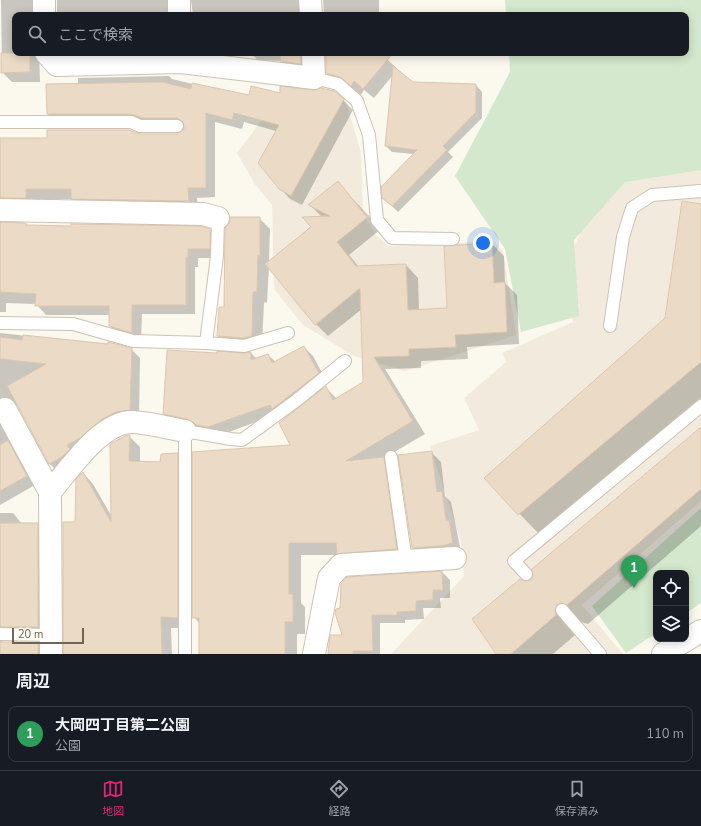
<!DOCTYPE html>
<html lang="ja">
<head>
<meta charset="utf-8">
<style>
  :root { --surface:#171b24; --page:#242831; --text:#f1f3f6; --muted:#9ea1a6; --line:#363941; --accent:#db2777 }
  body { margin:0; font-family:"Nunito Sans","Noto Sans JP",sans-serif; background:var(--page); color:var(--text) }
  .controls { position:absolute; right:12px; bottom:12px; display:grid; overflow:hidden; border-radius:8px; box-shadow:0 2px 10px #0003 }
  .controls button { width:36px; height:36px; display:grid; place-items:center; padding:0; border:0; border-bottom:1px solid var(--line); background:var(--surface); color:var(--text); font:20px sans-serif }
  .scale { position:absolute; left:12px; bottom:10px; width:72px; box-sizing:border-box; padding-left:4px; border:2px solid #746352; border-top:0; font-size:11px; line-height:14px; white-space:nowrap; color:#746352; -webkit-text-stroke:3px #fdfbf4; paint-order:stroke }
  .you { position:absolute; left:483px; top:243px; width:14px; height:14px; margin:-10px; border:3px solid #fff; border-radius:50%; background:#1a73e8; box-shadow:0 0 0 6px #1a73e833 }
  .badge { display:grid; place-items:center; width:26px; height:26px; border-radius:50%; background:var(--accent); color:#fff; font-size:13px; font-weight:700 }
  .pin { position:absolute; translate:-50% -33px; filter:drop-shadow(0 1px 2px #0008) }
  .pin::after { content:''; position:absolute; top:21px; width:14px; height:12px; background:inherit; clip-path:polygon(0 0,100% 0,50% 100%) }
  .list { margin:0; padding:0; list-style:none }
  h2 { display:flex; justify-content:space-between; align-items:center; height:52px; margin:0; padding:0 16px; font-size:17px }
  h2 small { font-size:13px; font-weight:400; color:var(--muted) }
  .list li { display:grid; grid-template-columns:26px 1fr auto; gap:12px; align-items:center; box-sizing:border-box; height:56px; margin:0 8px 8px; padding:0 8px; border:1px solid var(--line); border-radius:8px }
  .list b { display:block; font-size:15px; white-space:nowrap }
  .list p { margin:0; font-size:13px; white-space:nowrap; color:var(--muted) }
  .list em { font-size:13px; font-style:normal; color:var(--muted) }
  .icon { flex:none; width:22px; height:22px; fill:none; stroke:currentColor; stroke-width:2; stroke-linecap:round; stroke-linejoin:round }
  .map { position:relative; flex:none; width:701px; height:654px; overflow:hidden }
  .search { position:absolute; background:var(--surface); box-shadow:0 2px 10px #0003; left:12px; right:12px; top:12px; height:44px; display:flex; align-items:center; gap:10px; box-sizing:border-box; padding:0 14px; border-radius:8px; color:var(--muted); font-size:15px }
  .sheet { height:116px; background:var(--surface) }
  nav { display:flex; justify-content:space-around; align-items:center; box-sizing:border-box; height:56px; border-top:1px solid var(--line); background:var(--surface); font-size:11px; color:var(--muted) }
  nav a { display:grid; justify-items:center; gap:2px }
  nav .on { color:var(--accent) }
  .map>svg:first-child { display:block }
  .residential { fill:#f2ebdd }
  .green { fill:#d4e8cd }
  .shadow { fill:#0003 }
  .building { fill:#ebdac6; stroke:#dec6ab }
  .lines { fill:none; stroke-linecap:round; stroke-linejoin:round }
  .service-casing { stroke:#ccc2b4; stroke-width:14 }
  .minor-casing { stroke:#ccc2b4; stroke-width:24 }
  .service { stroke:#fff; stroke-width:12 }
  .minor { stroke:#fff; stroke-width:22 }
</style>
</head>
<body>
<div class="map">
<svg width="701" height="654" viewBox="0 0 701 654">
  <rect width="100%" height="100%" fill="#fbf8ee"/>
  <g class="residential">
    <path d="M293,79L307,80L345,99L361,152L363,214L376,235L388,246L494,241L503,251L516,335L405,371L354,356L303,325L274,289L272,205L254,183L237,153Z"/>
    <path d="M701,167V501L582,605L623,654H391L464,576L461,542L430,446L479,430L464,398L506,362L502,353L573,322L564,269L581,231L619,182Z"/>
  </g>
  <g class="green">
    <path d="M505,0H701V170L625,182L574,240L579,316L521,332L505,249L455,176L510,72L509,53H686V15H506Z"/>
    <path d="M701,508V603L686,613V573H656V633L626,653L592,606Z"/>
  </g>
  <g class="shadow">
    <path d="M1,0H47L42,15H15V53H39L40,82H12L2,72Z"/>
    <path d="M57,0H182L176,15H57Z"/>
    <path d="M191,0H313L308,15H193Z"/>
    <path d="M323,0H379V15H324Z"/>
    <path d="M76,53H316L311,73L292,71L282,61L258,60L252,55L179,54L81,58Z"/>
    <path d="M325,53H380L413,83L476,85L482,92V118L448,152L453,157L398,212L383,197L414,154L392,152L386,146L393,75L374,98L364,90L361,95L351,87L337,83L327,73Z"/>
    <path d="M169,76L172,79L242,96L281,94L343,100L353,110L302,205L290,199L280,188L276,131L244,122L242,129L215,122V197L197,198L198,211L82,208L72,199H35V207L0,213V137L2,139H48L177,134L185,130V128L57,124L48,114L47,85H78V78Z"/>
    <path d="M338,183L381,229L349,255L359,267L406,265L418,278L419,310L448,309L492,244L504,256L505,283L517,295L519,344L467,347L468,359L421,361V368L385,369L425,434L384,458L396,470L409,561L350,566L338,555H301V603L305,607V634H297V654H200V624L194,617L326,388L337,399L364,383L362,309L328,336L316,324L269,266L267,303L264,302L262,347H229L218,336L225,308L259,218L270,229L269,262L322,217L310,205Z"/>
    <path d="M701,205V398L539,534L485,478L666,319Z"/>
    <path d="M0,224H26L28,226L210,230L220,240L219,258H198V267H195V314H142L141,342L120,336L110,326V315H46L36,304L6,303V312H0Z"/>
    <path d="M0,333L109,345L131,349L140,358L139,419L59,473L50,464L19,406L15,405L35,485L0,505Z"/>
    <path d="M304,347L313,356L327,382L278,414L218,436L174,423L164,413L243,354L251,353L257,359L268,355L276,362Z"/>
    <path d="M701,428V526L588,624L581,622L577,624L574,632L575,635L553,654H497L524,582L531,581Z"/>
    <path d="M129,436L140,447V462L161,463L177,454L188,465V628H171L172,654H64L76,523L83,473L93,484L112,517Z"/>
    <path d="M431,452L441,462L445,496L451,502L461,552L422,557L413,548Z"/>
    <path d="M0,513H13L22,524H37L46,533L47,636L3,639L2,642L38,643L47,654H0Z"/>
    <path d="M442,572L450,580V598H440L441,608H423L424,619L405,620V623H380V654H329L343,636L336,613Z"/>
  </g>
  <g class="building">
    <path d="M1,53H30V72L1,73Z"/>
    <path d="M281,53H301V64L280,61Z"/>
    <path d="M326,53H393L363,89L354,81L351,86L340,77L326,73Z"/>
    <path d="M393,66L413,82L476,84V112L443,146L447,150L392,206L382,198L381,187L417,150L385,146Z"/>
    <path d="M163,82L191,89L192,83L249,95L251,86L280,93V86L313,90L321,88L334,91L344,99L291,196L279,189L258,163L279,125L234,113L232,120L206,113V188H188L189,201L71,199V189H26V198H0V138H47V130H129L140,134H177L184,129L183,122L177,118H142L131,114H47L46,84Z"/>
    <path d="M338,181L366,216H369L337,242L356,266L406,264L408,310L447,308L444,246L492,243L494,283L505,282L507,332L455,335L456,347L409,349V356L374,357L413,421L346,461L384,457L397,549L337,554L336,543H289V594H293V622H285V654H199V618H192V452L290,445L279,423L326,386L333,400L363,382L360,288L315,325L265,264L311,227L302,217L330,216L308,205Z"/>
    <path d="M682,201L701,204V362L518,515L484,478L665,318Z"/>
    <path d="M230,217H260V257L258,255L257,292H253L252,336L243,338L217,336L219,307H224L225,228L230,222Z"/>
    <path d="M0,222L26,223V225L71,226V224L201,226L210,229V249H188V257H186V305H132V333L109,326V306H35L36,294L0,292Z"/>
    <path d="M23,335L108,344V342L132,348L130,410L116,412L102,419L80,438L67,445L70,449L62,457L49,464L7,386L46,364L0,359V337L22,340Z"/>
    <path d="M304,346L319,373L272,409L270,405L208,427L196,425L187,419L163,414L167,350L217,353V351L243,353L251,352V360L268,354L272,363Z"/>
    <path d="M701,427V489L567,605L561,603L557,605L555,611L556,615L511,654H496L472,619L520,579L524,581L531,580L533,576L532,569Z"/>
    <path d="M130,435L129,461L160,462L161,454L178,453V618L161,617L162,654H63V522H75L76,479L83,472L111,522L110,444L125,436Z"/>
    <path d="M8,440L27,476L0,491V445Z"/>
    <path d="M432,451L437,492L442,491L446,520H449L453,543L441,546L412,548L398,455Z"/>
    <rect x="0" y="523" width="38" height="104"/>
    <path d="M442,571L443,590H433V600L416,601V611L397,612V615H372L373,651H353V654H328L330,635H342L335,613L336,609L340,608L341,584L347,577Z"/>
    <rect x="0" y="642" width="38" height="12"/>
  </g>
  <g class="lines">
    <g class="service-casing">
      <g id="service">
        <path d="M314,78L338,84L357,101L369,135L377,220L392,238L453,239"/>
        <path d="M0,122H131L140,126H177"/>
        <path d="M0,323L73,324L133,341L206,343L217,256L218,218"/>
        <path d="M610,326L623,237L632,208L652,195L701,191"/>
        <path d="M206,343L244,346L288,333"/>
        <path d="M391,457L406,561"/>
        <path d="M526,574L514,561L701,406"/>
        <path d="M562,610L600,654"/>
        <path d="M0,634L50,635"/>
        <path d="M185,654V431L231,439L242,440L297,400L345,361"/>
      </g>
    </g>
    <g class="minor-casing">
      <g id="minor">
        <path d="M44,0V15"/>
        <path d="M179,0V15"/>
        <path d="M310,0L311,15"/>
        <path d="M46,53L57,65L181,62L314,78L313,53"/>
        <path d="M0,210L203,214L218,218"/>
        <path d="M5,409L50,492L51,654"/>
        <path d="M50,492C69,470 101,421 133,422C150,423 168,428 185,431"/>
        <path d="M314,654L329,578L341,565L455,558"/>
        <path d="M663,654L701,631"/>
      </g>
    </g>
    <use href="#service" class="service"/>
    <use href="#minor" class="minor"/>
  </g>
</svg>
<div class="controls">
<button><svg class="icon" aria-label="locate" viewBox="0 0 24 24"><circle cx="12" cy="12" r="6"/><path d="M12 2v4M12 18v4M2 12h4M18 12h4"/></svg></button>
<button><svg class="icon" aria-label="layers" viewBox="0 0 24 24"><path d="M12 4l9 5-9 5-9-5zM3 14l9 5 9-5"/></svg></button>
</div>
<div class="scale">20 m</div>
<div class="you"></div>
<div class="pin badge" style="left:634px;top:588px;background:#2e9e5b">1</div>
<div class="search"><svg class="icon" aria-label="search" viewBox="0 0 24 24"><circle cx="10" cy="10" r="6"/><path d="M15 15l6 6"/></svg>ここで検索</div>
</div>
<section class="sheet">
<h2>周辺<small></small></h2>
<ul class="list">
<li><span class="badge" style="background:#2e9e5b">1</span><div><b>大岡四丁目第二公園</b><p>公園</p></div><em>110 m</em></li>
</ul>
</section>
<nav>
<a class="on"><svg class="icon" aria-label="map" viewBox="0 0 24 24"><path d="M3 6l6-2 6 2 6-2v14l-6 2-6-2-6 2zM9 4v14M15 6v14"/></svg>地図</a>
<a><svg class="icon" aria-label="directions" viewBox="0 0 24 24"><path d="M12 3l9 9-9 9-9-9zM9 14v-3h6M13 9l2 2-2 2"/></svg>経路</a>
<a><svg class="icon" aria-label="saved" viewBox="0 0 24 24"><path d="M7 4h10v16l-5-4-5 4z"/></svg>保存済み</a>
</nav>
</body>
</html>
